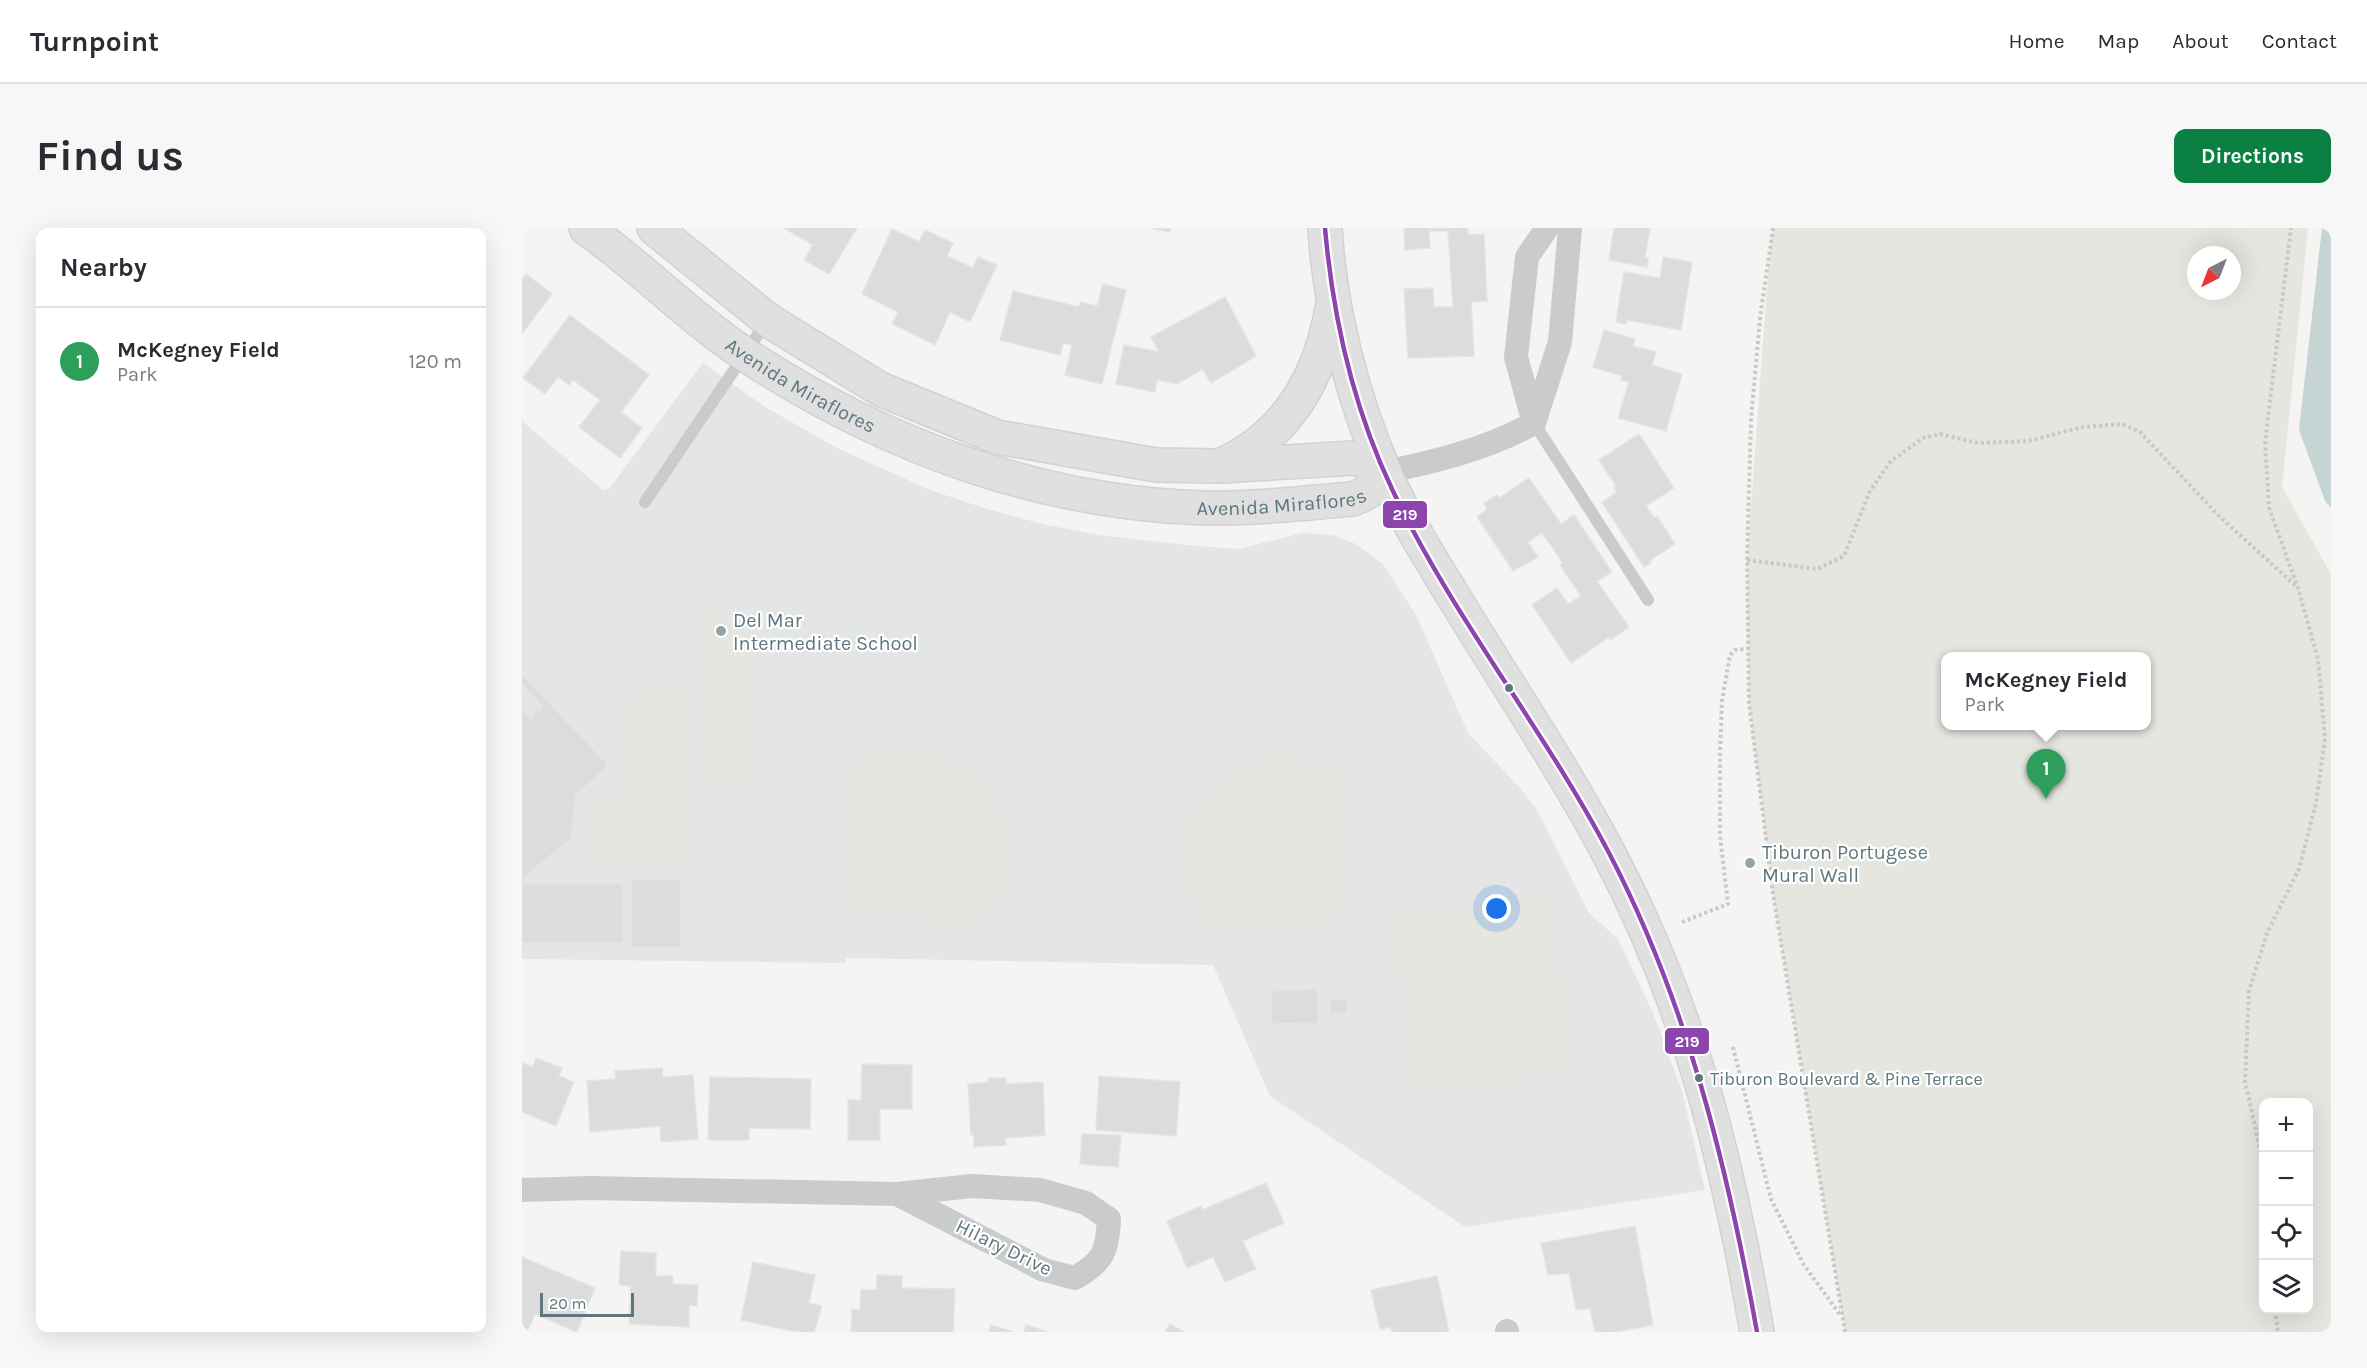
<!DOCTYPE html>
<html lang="en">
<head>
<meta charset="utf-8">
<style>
  :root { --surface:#fff; --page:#f7f7f7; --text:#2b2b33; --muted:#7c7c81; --line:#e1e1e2; --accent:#0b8043 }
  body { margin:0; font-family:Karla,sans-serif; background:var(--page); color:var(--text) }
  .controls { position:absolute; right:18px; bottom:18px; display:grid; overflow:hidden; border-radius:12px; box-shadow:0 6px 24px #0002 }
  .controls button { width:54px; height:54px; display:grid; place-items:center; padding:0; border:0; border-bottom:2px solid var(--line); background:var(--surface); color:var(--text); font:30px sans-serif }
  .compass { position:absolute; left:1665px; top:18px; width:54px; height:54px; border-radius:50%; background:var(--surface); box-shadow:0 6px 24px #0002; rotate:222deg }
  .scale { position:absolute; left:18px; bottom:15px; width:94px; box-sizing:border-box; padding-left:6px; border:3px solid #5e777f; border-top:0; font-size:16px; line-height:21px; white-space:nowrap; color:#5e777f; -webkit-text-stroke:4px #fff; paint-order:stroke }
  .you { position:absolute; left:975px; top:681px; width:21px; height:21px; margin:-15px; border:4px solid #fff; border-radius:50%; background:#1a73e8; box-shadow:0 0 0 9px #1a73e833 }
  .badge { display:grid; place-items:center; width:39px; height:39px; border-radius:50%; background:var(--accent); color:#fff; font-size:20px; font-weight:700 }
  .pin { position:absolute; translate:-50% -50px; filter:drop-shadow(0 2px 3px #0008) }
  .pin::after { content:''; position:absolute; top:32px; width:21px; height:18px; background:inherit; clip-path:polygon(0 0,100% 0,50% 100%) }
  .popup { position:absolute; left:1419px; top:424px; width:210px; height:78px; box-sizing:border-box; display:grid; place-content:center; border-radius:12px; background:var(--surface); filter:drop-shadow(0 2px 4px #0005); font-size:20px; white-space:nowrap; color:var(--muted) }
  .popup b { font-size:22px; color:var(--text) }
  .popup::after { content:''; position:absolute; left:50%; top:100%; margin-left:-12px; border:12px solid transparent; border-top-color:var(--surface) }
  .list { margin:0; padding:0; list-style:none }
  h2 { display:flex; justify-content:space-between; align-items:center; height:78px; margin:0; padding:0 24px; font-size:26px }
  h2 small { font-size:20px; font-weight:400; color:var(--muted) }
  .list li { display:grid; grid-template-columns:39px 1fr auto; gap:18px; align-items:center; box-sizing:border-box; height:108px; padding:0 24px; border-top:2px solid var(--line) }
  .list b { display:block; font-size:22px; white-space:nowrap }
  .list p { margin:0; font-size:20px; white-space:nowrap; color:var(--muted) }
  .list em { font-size:20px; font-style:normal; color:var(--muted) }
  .icon { flex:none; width:33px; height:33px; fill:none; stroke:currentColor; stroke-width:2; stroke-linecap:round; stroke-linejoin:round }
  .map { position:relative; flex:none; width:1809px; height:1104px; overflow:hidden; border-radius:12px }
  header { display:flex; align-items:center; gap:36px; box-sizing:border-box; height:84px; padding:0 30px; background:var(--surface); border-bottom:2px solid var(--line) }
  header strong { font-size:28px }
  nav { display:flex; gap:33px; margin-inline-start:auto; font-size:21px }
  .intro { display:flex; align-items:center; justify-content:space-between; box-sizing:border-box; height:144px; padding:0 36px }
  h1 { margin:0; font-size:42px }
  .button { padding:15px 27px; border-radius:12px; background:var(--accent); color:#fff; font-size:21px; font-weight:700 }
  main { display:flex; gap:36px; padding:0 36px }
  aside { flex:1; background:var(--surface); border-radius:12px; box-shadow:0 6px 24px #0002 }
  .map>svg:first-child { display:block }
  .built { fill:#e4e5e5 }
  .green { fill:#e4e6df; fill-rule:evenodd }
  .water { fill:#c7d4d4 }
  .building { fill:#dbdcdb; stroke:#e4e4e2; stroke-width:1.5 }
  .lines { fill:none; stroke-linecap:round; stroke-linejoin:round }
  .secondary-casing { stroke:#d1d2d2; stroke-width:36 }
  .path { stroke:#c7c9c8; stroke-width:4; stroke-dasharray:3 3; stroke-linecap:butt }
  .lane { stroke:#cacbcc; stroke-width:12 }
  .street { stroke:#cacbcc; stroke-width:24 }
  .secondary { stroke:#dfe0df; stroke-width:33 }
  .bus-1-casing { stroke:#fff; stroke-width:9 }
  .bus-1 { stroke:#8e44ad; stroke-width:4.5 }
  .poi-dot { fill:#93a3a7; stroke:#fff; stroke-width:2 }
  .bus-dot { fill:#5e777f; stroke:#fff; stroke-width:2 }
  .labels { text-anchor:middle; stroke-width:4.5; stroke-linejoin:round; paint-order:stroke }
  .bus-label { font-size:18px; fill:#5e777f; stroke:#fff; text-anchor:start }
  .street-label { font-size:20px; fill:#5e777f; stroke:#fff }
  .poi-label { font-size:20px; fill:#5e777f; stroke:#fff; text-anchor:start }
  .line-badge { stroke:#fff; stroke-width:2 }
  .badge-label { font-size:16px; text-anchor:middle; font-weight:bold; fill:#fff }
</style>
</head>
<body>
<header>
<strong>Turnpoint</strong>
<nav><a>Home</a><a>Map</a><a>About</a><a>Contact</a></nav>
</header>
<div class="intro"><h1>Find us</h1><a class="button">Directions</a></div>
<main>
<aside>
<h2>Nearby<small></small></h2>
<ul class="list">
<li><span class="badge" style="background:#2e9e5b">1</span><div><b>McKegney Field</b><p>Park</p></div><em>120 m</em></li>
</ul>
</aside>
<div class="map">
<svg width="1809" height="1104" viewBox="0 0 1809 1104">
  <rect width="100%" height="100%" fill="#f5f4f2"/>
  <path class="built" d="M181,135L243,179L315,220L408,262L462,280L520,296L576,307L664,317L717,321L780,305L811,307L834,316L861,336L894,387L946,505L1000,562L1014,580L1067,685L1096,711L1131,785L1160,863L1183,962L943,999L748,868L691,737L324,730L323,735L0,731V193L81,262L87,261Z"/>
  <g class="green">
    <path d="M1251,0H1786L1760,259L1809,346V1104H1323L1251,666L1227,475L1225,332L1248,21ZM1674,27H1710V63H1674ZM1424,428H1624V498H1424ZM1742,874H1786V1082H1742Z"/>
    <path d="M179,388H235V491L180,490Z"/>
    <path d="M109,466L170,467L169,569L109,570Z"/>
    <path d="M234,499V550L180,551V500Z"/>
    <path d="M373,525L423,528L466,560L486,602L485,642L463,691L342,690L323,672L322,547L352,530Z"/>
    <path d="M759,530L796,536L826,553L828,674L807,697L682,693L663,644L664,599L689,564L715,540Z"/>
    <path d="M67,575L171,576L170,637H67Z"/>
    <path d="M1028,669L1048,845L890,861L872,691Z"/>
  </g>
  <path class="water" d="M1800,0H1809V280L1803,273L1777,202Z"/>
  <g class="building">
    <path d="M262,0H335L307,46L282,32L291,17Z"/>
    <path d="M628,0H649L648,4Z"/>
    <path d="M882,0H946V7L962,6L965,73L949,74L952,128L886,130L882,61L911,60L912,79H931L926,3H907L908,20L883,22Z"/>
    <path d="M1092,0H1128L1123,29L1126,30L1125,39L1087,32Z"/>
    <path d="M370,1L397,14L403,2L431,15L425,28L451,40L456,29L475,37L448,94L428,84L413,117L370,96L376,84L340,66Z"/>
    <path d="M1141,29L1170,34L1159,102L1105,92L1104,96L1094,94L1102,44L1138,50Z"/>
    <path d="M4,46L30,66L0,106V51Z"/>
    <path d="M581,56L604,62L580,156L543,147L550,117L541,115L538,127L478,112L491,63L557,79L559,74L575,78Z"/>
    <path d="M703,69L734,128L689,155L681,141L655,156L635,152L633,164L594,156L602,117L637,124L629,109Z"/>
    <path d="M48,87L127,147L99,184L120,200L98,230L57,199L78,172L51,152L47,157L36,149L23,166L1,150Z"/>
    <path d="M1082,102L1113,111L1111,118L1134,124L1130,137L1160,146L1144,203L1096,190L1107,154L1099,152L1100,148L1071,139Z"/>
    <path d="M1117,206L1152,260L1124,278L1132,290L1135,288L1153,316L1127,333L1129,335L1122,339L1080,274L1095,264L1092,260L1094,258L1077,232Z"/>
    <path d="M1007,250L1039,296L1052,287L1090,344L1075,353L1107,399L1088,412L1087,409L1049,435L1010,377L1035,360L1046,376L1059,368L1038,337L1041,335L1020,305L1006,314L1016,329L991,343L955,289L965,281L962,275L975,267L977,270Z"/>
    <path d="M0,446L86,537L54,567L49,610L0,651V481L9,491L21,479L2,458L0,460Z"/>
    <rect x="109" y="651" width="50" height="68"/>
    <rect x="0" y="656" width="101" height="59"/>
    <path d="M795,761L796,795L750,796L749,763Z"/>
    <rect x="808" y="771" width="17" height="14"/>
    <path d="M14,830L40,840L37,848L52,854L34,898L0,884V835L11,839Z"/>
    <path d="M340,836L390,837V881H358V912H326V872H339Z"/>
    <path d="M140,840L141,849L171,847L176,911L139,914L138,898L68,904L65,853L94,851L93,843Z"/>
    <path d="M577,848L658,854L654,908L574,902Z"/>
    <path d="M188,849L289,851L288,901L227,900V912H186Z"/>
    <path d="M467,850H484V856L521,854L523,907L483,910L484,917L452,919V906L449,907L446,856L467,854Z"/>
    <path d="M560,906L599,907L596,939L558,936Z"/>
    <path d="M744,955L762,995L721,1013L734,1041L703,1054L691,1029L665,1040L645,993L679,978L680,982Z"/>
    <path d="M1113,998L1131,1097L1093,1104H1073L1068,1080L1054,1082L1047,1045L1026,1047L1019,1015Z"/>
    <path d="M99,1023L134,1025V1048H151L150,1056L176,1057L175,1078L167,1077V1099L107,1096L109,1058L97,1057Z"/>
    <path d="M0,1029L73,1060L55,1104L13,1086L5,1104H0Z"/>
    <path d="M231,1034L293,1047L287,1075L300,1078L292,1104H275L219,1092Z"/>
    <path d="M355,1047L380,1048V1060L433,1061L431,1104H329L330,1081L338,1082L339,1062H355Z"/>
    <path d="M915,1048L927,1104H870L869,1099L858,1101L849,1062Z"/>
    <path d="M648,1096L662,1104H643Z"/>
    <path d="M469,1097L492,1104H467Z"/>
    <path d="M504,1097L526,1104H502Z"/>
  </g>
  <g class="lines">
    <g class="secondary-casing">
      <g id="secondary">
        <path id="s1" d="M64,0C119,39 167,89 224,127C361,217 517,275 682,280C732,281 782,275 831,271C847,265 855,258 863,244"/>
        <path d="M132,0L246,92L358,161L475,209L634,237L699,238L832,230L849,235L863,244"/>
        <path d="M803,0C808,82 830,169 863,245C882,289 908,330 933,371C984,455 1039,536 1086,624C1169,781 1205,930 1235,1104"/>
        <path d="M702,236C766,206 798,149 810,81"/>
      </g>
    </g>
    <g class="path">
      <path d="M1251,0L1238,90L1229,192L1225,332L1227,475L1251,666L1323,1104"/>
      <path d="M1225,332L1295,341L1322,328L1348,263L1369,233L1401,210L1418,206L1456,215L1506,213L1561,199L1600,196L1618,204L1698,289L1775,359"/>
      <path d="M1160,694L1206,676L1198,608V525L1200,473L1208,427L1213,422L1225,421"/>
      <path d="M1211,819L1249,971L1282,1037L1319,1088"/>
      <path d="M1742,955L1738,921L1723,853L1727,763L1745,705L1777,641L1794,575L1803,511L1796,431L1776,360L1747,280L1743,214L1769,0"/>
      <path d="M1753,1082L1756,1104"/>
    </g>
    <g class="lane">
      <path d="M1012,195L1126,372"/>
      <path d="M123,274L245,93"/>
    </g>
    <g class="street">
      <path d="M1012,195L994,129L1005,29L1025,0"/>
      <path d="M863,244C915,233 965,221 1012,195L1038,114L1048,0"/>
      <path d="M450,958L518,962L564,975L587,991C585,1024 582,1033 553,1050L522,1042L375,966Z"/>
      <path d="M0,962L67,960L375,966"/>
      <path d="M985,1103V1104"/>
    </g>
    <use href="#secondary" class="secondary"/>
    <g class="bus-1-casing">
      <path id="bus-1" d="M803,0C811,90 831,179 870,261C929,386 1021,500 1086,623C1165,774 1205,937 1235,1104"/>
    </g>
    <use href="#bus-1" class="bus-1"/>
  </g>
  <g class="poi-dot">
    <circle cx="199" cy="403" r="6"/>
    <circle cx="1228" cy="635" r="6"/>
  </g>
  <g class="bus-dot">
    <circle cx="987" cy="460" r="5"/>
    <circle cx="1177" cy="850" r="5"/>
  </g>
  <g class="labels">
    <g class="bus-label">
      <text x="1188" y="857">Tiburon Boulevard &amp; Pine Terrace</text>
    </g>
    <g class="street-label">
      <text dy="7" stroke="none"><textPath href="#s1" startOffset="267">Avenida Miraflores</textPath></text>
      <text dy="7" stroke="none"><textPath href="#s1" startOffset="771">Avenida Miraflores</textPath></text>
      <text transform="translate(482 1019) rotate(26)" y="7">Hilary Drive</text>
    </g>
    <g class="poi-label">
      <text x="211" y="399">Del Mar<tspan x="211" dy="23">Intermediate School</tspan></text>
      <text x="1240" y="631">Tiburon Portugese<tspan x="1240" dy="23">Mural Wall</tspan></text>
    </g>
  </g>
  <g class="line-badge">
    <rect x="860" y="272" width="46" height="29" rx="6" fill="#8e44ad"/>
    <rect x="1142" y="799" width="46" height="28" rx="6" fill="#8e44ad"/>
  </g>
  <g class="badge-label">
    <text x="883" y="292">219</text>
    <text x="1165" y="819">219</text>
  </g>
</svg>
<div class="controls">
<button>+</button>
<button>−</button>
<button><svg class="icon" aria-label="locate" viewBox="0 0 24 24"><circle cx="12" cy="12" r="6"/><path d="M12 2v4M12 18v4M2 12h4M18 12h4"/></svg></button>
<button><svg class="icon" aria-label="layers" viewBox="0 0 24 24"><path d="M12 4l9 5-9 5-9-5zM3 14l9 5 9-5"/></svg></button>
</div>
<svg class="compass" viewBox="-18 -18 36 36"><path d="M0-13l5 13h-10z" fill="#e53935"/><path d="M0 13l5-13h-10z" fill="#7c7c81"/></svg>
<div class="scale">20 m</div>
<div class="you"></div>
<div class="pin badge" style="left:1524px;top:571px;background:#2e9e5b">1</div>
<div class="popup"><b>McKegney Field</b>Park</div>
</div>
</main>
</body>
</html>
